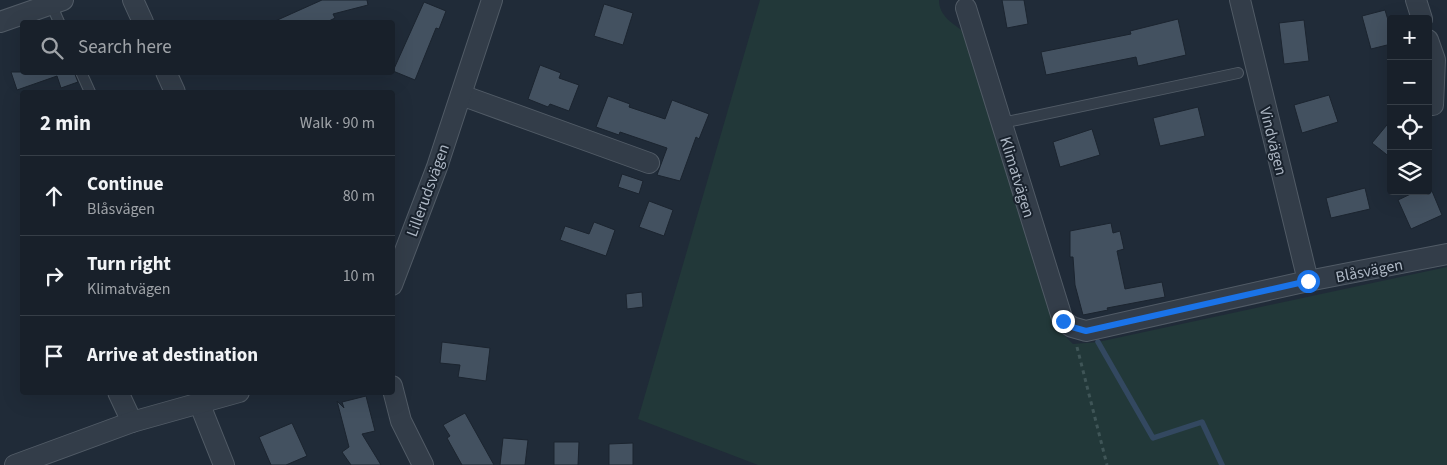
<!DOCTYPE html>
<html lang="en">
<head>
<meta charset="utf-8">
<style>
  :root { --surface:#18202a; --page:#252d36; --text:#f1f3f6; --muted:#9fa3a8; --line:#363e47 }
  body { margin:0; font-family:"Source Sans 3",sans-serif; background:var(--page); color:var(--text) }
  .controls { position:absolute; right:15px; top:15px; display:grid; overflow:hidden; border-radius:5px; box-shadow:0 5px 20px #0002 }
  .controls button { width:45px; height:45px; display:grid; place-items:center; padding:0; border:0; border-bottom:1px solid var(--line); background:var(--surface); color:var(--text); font:25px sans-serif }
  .stop { position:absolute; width:15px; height:15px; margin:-11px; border:4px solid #1a73e8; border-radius:50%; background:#fff }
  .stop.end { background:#1a73e8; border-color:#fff; box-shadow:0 1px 5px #0008 }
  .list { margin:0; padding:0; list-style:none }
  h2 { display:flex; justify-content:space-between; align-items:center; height:65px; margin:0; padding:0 20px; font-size:21px }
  h2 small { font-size:16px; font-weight:400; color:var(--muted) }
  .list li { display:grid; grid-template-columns:32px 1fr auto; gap:15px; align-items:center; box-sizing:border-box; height:80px; padding:0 20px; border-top:1px solid var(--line) }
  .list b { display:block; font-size:19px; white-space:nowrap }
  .list p { margin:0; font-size:16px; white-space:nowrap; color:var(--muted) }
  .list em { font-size:16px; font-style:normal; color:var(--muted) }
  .icon { flex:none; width:28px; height:28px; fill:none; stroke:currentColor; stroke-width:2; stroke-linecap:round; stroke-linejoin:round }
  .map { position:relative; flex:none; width:1447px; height:465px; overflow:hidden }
  .search { position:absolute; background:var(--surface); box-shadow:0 5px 20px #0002; left:20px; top:20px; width:375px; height:55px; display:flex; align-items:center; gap:12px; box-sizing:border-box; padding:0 18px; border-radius:5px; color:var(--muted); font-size:19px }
  .panel { position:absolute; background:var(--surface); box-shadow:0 5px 20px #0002; left:20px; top:90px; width:375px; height:305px; border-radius:5px }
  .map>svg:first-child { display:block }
  .green { fill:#223839 }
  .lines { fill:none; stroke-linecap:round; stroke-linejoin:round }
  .stream { stroke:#334860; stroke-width:5.5 }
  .building { fill:#435160; stroke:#1b242f }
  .lane-casing { stroke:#515b66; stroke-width:12 }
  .street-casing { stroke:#515b66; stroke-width:22 }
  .path { stroke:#3f5557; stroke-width:3; stroke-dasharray:4 4; stroke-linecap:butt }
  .lane { stroke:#333d49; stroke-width:10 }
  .street { stroke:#333d49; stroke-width:20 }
  .route { stroke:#1a73e8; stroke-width:6 }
  .labels { text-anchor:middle; stroke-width:4; stroke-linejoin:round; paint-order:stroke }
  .street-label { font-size:16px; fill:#aeb8c5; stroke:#19222d }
</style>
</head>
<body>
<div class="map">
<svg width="1447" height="465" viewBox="0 0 1447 465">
  <rect width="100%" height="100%" fill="#202b38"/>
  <path class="green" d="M760,0H939C939,16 953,24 966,33L1061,332L1073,344L1098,342L1447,267V465H758L638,419Z"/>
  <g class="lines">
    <path class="stream" d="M1098,342L1153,438L1202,422L1222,465"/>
  </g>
  <g class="building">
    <path d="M322,0H367L368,5L333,14L335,18L327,22H273Z"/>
    <path d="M1002,0H1024L1028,24L1007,28Z"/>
    <path d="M424,2L446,11L439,29L436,28L415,80L393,71Z"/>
    <path d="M604,4L633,13L623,45L594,36Z"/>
    <path d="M1385,10L1391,30V44L1371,49L1362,16Z"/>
    <path d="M1178,19L1186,55L1138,66L1136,57L1046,75L1041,52L1131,34L1130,31Z"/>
    <path d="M1304,20L1309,61L1284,64L1279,23Z"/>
    <path d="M540,65L561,73L559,78L579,85L569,111L550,104L548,107L528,99Z"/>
    <path d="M11,72H74L78,82L61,88L57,76L17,90Z"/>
    <path d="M1329,95L1338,122L1302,133L1294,105Z"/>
    <path d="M608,96L630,104L629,107L665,119L672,100L709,114L699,139L696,137L680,181L657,175L667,148L620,132L619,135L596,127Z"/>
    <path d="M1198,107L1205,136L1160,146L1153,118Z"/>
    <path d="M1391,120V158L1372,143Z"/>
    <path d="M1092,129L1100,155L1060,167L1053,142Z"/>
    <path d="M622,174L643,181L639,194L618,187Z"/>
    <path d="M1365,188L1370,209L1331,218L1326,198Z"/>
    <path d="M1417,191H1432L1442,215L1411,229L1398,200Z"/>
    <path d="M649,201L673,210L664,236L639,227Z"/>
    <path d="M594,222L615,230L606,256L560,240L565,226L589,234Z"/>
    <path d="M1111,223L1113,233L1120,231L1124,249L1117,251L1125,289L1162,282L1165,297L1107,308L1108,310L1083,315L1075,285L1073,257H1070V231Z"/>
    <path d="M642,292L643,307L627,309L626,294Z"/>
    <path d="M442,342L490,348L486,381L458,377L460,365L440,363Z"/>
    <path d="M366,396L375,431L362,434L381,465H351L342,452L349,447L337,401L344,408L342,402Z"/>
    <path d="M465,413L494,465H462L447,438L450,436L443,425Z"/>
    <path d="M292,423L307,456L286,465H271L259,437Z"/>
    <path d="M503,438L528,440L525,465H500Z"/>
    <path d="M554,442H579L578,465H554Z"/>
    <path d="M633,443V465H609V444Z"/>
  </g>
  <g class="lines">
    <g class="lane-casing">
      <g id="lane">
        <path d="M51,4L59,22"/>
        <path d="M81,72L90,92"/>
        <path d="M1002,123L1238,73"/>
      </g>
    </g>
    <g class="street-casing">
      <g id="street">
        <path d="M133,0L143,22"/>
        <path d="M1240,0L1308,281"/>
        <path d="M1416,0L1422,19"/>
        <path d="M966,8L1063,321L1072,327L1086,331L1308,281L1447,254"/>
        <path d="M0,22L63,0"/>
        <path d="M1428,40L1435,60L1433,105"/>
        <path d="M166,72L175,92"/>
        <path d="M461,95L649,163"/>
        <path d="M392,285L437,167L492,0"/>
        <path d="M392,386L401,421L423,465"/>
        <path d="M118,392L132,422"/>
        <path d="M200,405L224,465"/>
        <path d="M15,465L132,422L239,392"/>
      </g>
    </g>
    <path class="path" d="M1077,347L1107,465"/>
    <use href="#lane" class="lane"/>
    <use href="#street" class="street"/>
  </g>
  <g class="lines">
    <path class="route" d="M1063,321L1072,327L1086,331L1308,281"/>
  </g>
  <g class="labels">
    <g class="street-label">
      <text transform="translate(1274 141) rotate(76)" y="6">Vindvägen</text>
      <text transform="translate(1018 177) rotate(73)" y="6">Klimatvägen</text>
      <text transform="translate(427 190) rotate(-70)" y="6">Lillerudsvägen</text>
      <text transform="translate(1369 270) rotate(-11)" y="6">Blåsvägen</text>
    </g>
  </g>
</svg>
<div class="controls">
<button>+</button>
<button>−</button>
<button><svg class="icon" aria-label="locate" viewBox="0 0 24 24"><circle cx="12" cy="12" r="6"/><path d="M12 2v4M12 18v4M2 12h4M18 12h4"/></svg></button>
<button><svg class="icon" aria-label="layers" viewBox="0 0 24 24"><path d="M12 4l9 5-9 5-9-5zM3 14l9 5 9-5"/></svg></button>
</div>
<div class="stop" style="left:1308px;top:281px"></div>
<div class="stop end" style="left:1063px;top:321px"></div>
<div class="search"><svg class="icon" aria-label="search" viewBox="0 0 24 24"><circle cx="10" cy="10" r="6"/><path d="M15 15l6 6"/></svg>Search here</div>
<section class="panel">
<h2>2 min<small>Walk · 90 m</small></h2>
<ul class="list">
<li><svg class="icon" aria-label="ahead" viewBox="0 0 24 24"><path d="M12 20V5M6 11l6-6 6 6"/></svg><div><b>Continue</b><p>Blåsvägen</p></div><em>80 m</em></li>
<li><svg class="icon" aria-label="right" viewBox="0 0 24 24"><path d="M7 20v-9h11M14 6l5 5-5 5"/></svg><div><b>Turn right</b><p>Klimatvägen</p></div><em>10 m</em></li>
<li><svg class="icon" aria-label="arrive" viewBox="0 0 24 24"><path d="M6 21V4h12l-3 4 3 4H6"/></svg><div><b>Arrive at destination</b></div></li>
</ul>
</section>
</div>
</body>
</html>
